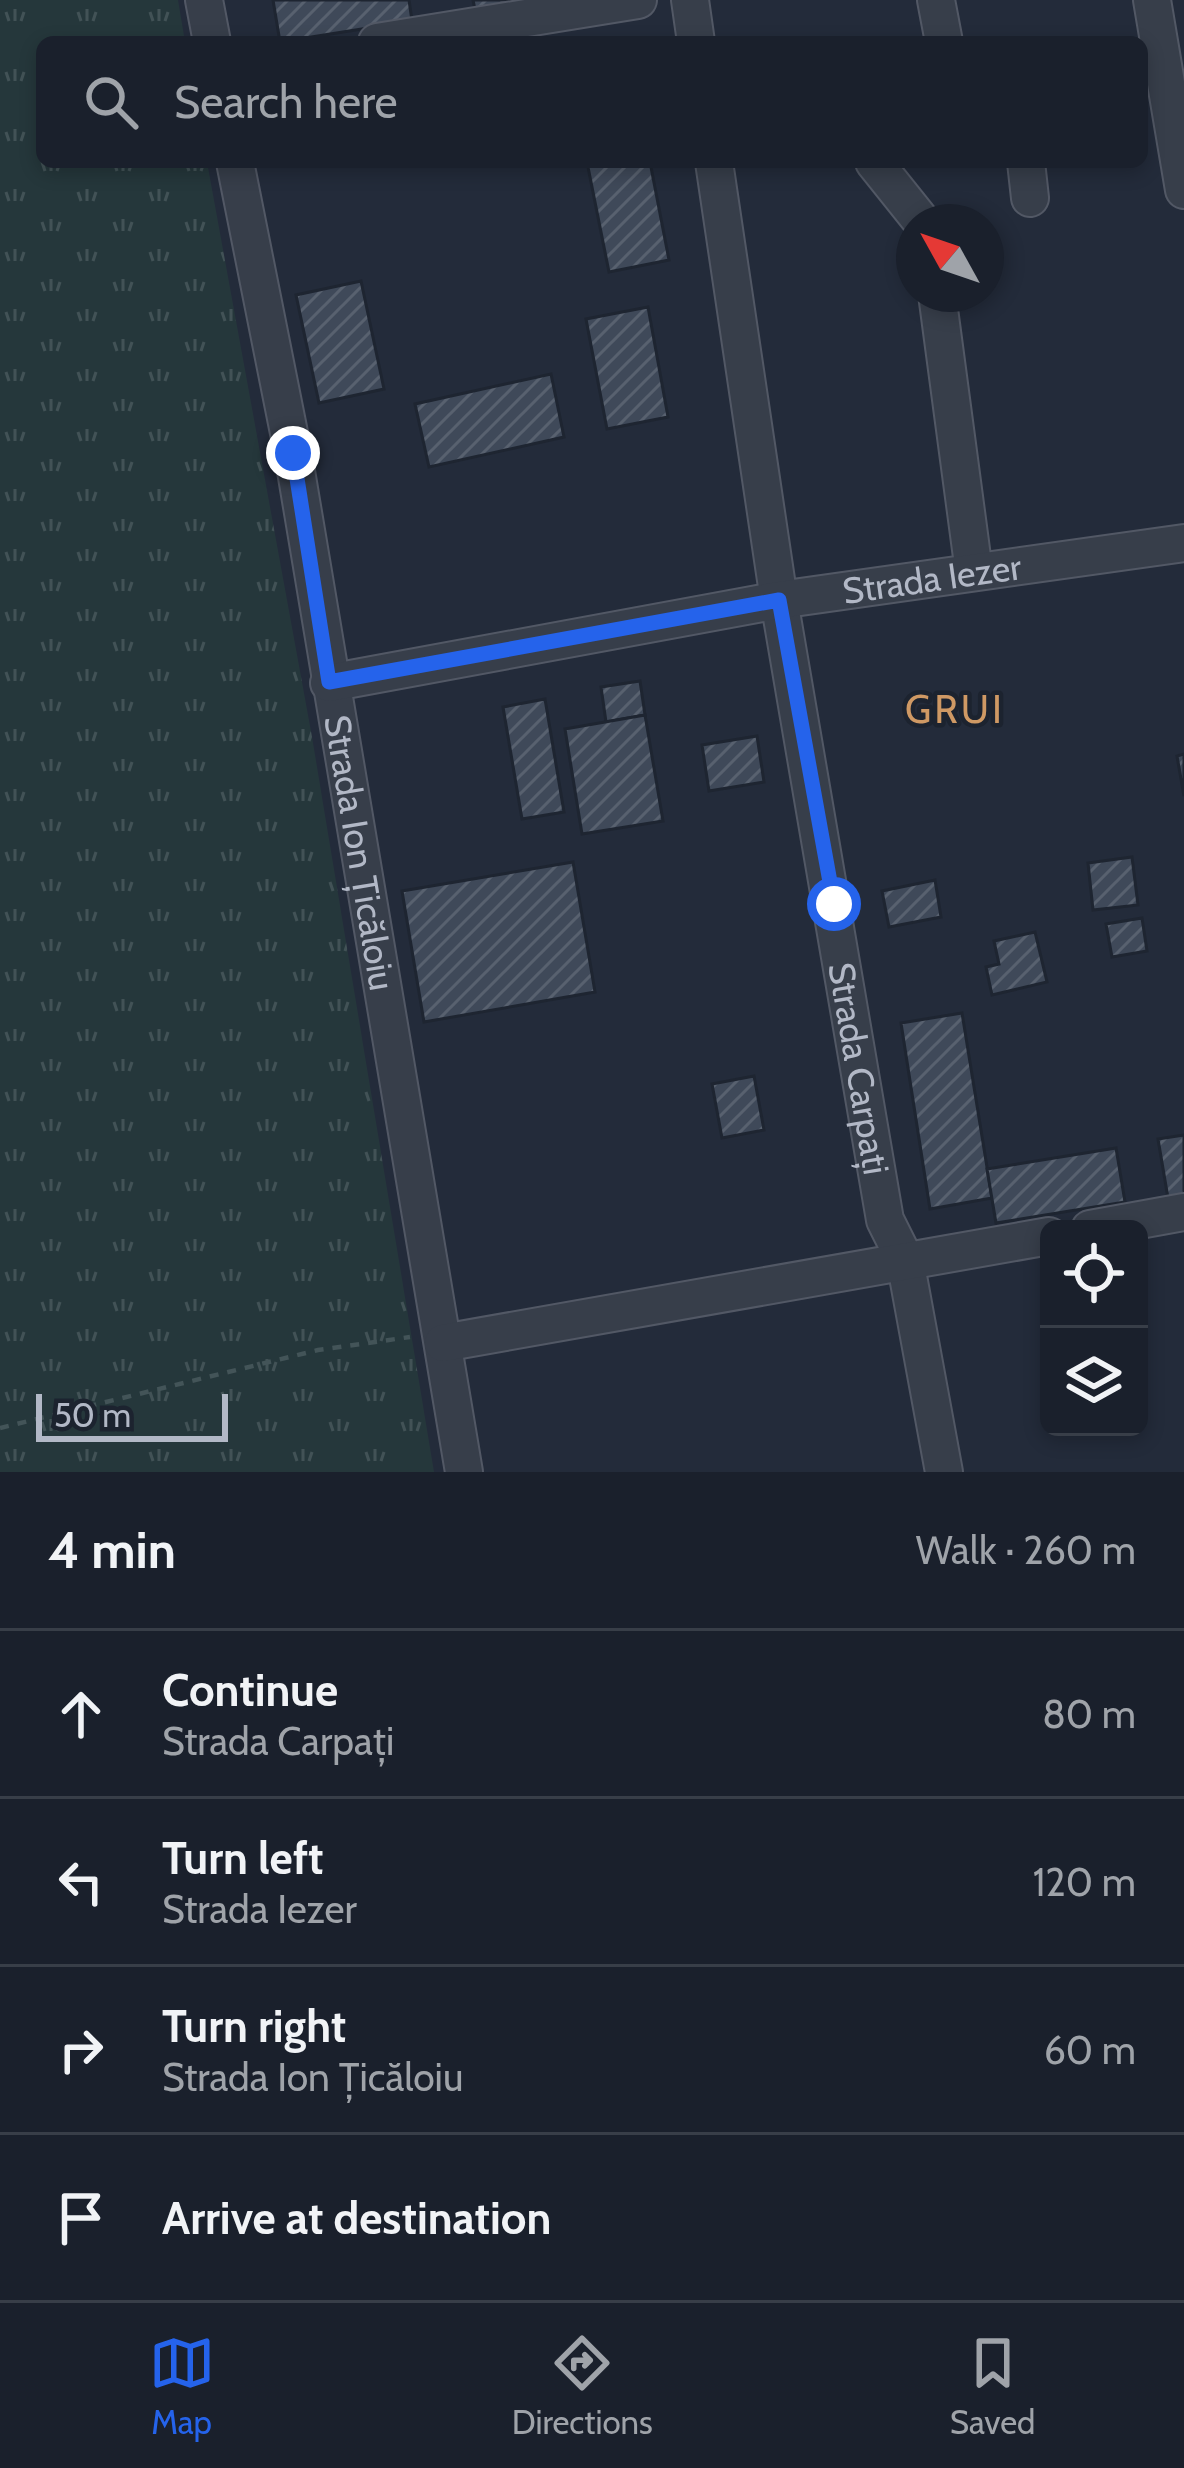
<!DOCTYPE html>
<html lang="en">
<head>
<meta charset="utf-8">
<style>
  :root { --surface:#1a202c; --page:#272d38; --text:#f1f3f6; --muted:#9fa3a9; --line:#383e48; --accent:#2563eb }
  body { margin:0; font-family:Cabin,sans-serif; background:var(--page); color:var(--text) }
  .controls { position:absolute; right:36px; bottom:36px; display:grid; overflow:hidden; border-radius:18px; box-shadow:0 6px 18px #0003 }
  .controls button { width:108px; height:108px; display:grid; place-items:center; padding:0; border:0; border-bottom:3px solid var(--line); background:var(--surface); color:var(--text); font:60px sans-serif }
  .compass { position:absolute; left:896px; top:204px; width:108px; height:108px; border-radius:50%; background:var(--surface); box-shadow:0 6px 18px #0003; rotate:310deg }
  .scale { position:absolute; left:36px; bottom:30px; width:192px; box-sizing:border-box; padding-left:12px; border:6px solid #b2b8c6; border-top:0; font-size:33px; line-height:42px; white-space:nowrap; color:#b2b8c6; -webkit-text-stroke:9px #1c232f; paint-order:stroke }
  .stop { position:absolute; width:36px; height:36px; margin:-27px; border:9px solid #2563eb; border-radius:50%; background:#fff }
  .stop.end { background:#2563eb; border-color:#fff; box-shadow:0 3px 12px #0008 }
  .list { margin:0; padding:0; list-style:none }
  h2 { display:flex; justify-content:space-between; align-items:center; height:156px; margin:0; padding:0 48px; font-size:51px }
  h2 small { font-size:39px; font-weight:400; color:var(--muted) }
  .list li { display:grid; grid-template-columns:78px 1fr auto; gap:36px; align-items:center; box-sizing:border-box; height:168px; padding:0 48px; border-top:3px solid var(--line) }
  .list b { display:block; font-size:45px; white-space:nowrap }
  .list p { margin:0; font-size:39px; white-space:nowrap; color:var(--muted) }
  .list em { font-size:39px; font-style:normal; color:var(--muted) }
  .icon { flex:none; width:66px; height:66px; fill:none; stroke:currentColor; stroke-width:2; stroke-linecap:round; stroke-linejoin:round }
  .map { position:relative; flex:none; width:1184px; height:1472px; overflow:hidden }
  .search { position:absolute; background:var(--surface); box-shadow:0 6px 18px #0003; left:36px; right:36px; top:36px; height:132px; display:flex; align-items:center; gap:30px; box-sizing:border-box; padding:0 42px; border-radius:18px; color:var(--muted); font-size:45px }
  .sheet { height:828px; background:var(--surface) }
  nav { display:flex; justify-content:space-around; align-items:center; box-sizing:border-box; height:168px; border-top:3px solid var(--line); background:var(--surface); font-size:33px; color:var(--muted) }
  nav a { display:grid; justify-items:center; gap:6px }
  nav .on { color:var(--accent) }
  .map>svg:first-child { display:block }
  .grass { fill:url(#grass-tufts) }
  .building { fill:url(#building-hatch); stroke:#1e2531; stroke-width:3 }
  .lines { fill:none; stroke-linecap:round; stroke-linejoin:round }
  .minor-casing { stroke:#525865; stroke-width:40 }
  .path { stroke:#435458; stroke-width:4.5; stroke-dasharray:9 9; stroke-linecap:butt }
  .minor { stroke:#373e4a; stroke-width:36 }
  .route { stroke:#2563eb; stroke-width:15 }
  .labels { text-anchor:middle; stroke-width:9; stroke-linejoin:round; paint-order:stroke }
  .street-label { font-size:36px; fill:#b2b8c6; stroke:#1c232f }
  .neighbourhood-label { font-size:39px; letter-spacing:3px; fill:#cf9964; stroke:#1c232f }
</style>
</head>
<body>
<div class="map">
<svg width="1184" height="1472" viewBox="0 0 1184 1472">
  <defs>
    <pattern id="grass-tufts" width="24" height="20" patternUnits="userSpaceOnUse" patternTransform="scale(3)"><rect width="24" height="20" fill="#25373b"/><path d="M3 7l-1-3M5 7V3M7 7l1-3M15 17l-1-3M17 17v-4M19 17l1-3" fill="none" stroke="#425256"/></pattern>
    <pattern id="building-hatch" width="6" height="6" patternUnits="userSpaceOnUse" patternTransform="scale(3)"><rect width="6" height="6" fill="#3f4959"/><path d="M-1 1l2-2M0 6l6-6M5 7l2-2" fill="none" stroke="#58616f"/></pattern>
  </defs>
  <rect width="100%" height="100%" fill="#232b3a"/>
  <path class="grass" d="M0,0H178L185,42H42V162H207L312,737L434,1472H0Z"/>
  <g class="building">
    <path d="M273,0H409L412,21L280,42Z"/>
    <path d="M473,0H536L476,14Z"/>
    <path d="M587,162H650L669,260L609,272Z"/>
    <path d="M361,281L384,389L319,403L296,295Z"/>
    <path d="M648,307L668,417L607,429L586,319Z"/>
    <path d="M551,374L564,437L429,467L415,404Z"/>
    <path d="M640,681L645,715L606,722L601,687Z"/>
    <path d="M545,699L564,812L522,819L503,707Z"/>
    <path d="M645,715L663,821L582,834L565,729Z"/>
    <path d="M757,736L764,782L709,791L702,745Z"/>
    <path d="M1184,754V796L1177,756Z"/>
    <path d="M1132,857L1138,905L1093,910L1088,863Z"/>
    <path d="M573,862L595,992L424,1022L402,891Z"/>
    <path d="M935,880L941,917L889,927L882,891Z"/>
    <path d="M1142,918L1147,951L1112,957L1106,924Z"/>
    <path d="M1035,932L1047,982L992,995L986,967L999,964L994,941Z"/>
    <path d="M962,1013L992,1198L930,1209L901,1023Z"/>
    <path d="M754,1076L764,1130L722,1138L712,1084Z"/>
    <path d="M1184,1135V1196L1168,1198L1158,1139Z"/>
    <path d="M1116,1148L1125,1202L996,1223L987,1169Z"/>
  </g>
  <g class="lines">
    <g class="minor-casing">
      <g id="minor">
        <path d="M204,0L212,42"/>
        <path d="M690,0L696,42"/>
        <path d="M936,0L944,42"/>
        <path d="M1152,0L1184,190"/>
        <path d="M377,42L638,0"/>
        <path id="s1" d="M235,162L293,453L464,1472"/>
        <path id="s2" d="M714,162L779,600L885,1220L905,1260L944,1472"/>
        <path d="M874,162L922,222"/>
        <path d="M1026,162L1030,198"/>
        <path d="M937,294L974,572"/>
        <path id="s3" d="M329,683L779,600L1184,543"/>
        <path d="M1090,1229L1184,1212"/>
        <path d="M443,1343L1049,1236"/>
      </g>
    </g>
    <path class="path" d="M0,1428L318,1350L410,1337"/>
    <use href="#minor" class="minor"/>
  </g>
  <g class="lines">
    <path class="route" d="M293,453L329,682L779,600L834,904"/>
  </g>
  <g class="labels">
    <g class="street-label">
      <text dy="13" stroke="none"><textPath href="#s3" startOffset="612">Strada Iezer</textPath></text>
      <text dy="13" stroke="none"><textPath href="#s1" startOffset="702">Strada Ion Țicăloiu</textPath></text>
      <text dy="13" stroke="none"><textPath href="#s2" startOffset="918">Strada Carpați</textPath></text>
    </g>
    <g class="neighbourhood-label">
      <text x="955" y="723">GRUI</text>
    </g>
  </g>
</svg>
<div class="controls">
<button><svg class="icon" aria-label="locate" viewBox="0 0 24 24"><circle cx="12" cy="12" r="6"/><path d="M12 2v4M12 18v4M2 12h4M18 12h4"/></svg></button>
<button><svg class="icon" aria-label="layers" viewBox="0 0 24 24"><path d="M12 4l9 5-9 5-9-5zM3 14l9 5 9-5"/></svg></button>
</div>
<svg class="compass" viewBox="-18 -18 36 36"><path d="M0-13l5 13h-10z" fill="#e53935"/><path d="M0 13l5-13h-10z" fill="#9fa3a9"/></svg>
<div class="scale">50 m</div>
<div class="stop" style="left:834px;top:904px"></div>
<div class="stop end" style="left:293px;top:453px"></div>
<div class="search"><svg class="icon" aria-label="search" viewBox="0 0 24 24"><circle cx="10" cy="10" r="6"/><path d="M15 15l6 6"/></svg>Search here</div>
</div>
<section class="sheet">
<h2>4 min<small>Walk · 260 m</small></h2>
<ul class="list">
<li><svg class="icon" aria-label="ahead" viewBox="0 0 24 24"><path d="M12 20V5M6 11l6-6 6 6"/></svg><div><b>Continue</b><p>Strada Carpați</p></div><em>80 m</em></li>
<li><svg class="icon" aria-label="left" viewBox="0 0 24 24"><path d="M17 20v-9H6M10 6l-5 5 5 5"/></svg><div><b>Turn left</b><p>Strada Iezer</p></div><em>120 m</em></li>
<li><svg class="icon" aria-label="right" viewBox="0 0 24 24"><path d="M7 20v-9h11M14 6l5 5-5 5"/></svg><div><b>Turn right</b><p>Strada Ion Țicăloiu</p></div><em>60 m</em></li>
<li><svg class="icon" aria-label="arrive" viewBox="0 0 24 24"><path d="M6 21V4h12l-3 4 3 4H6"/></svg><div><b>Arrive at destination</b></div></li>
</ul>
</section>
<nav>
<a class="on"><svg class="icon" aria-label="map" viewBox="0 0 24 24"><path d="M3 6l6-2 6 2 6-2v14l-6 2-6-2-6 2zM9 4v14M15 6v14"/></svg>Map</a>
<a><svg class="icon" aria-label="directions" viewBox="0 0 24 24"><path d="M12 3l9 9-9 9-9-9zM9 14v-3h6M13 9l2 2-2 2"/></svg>Directions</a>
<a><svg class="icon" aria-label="saved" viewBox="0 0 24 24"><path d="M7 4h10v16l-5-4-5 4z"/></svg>Saved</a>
</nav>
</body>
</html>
